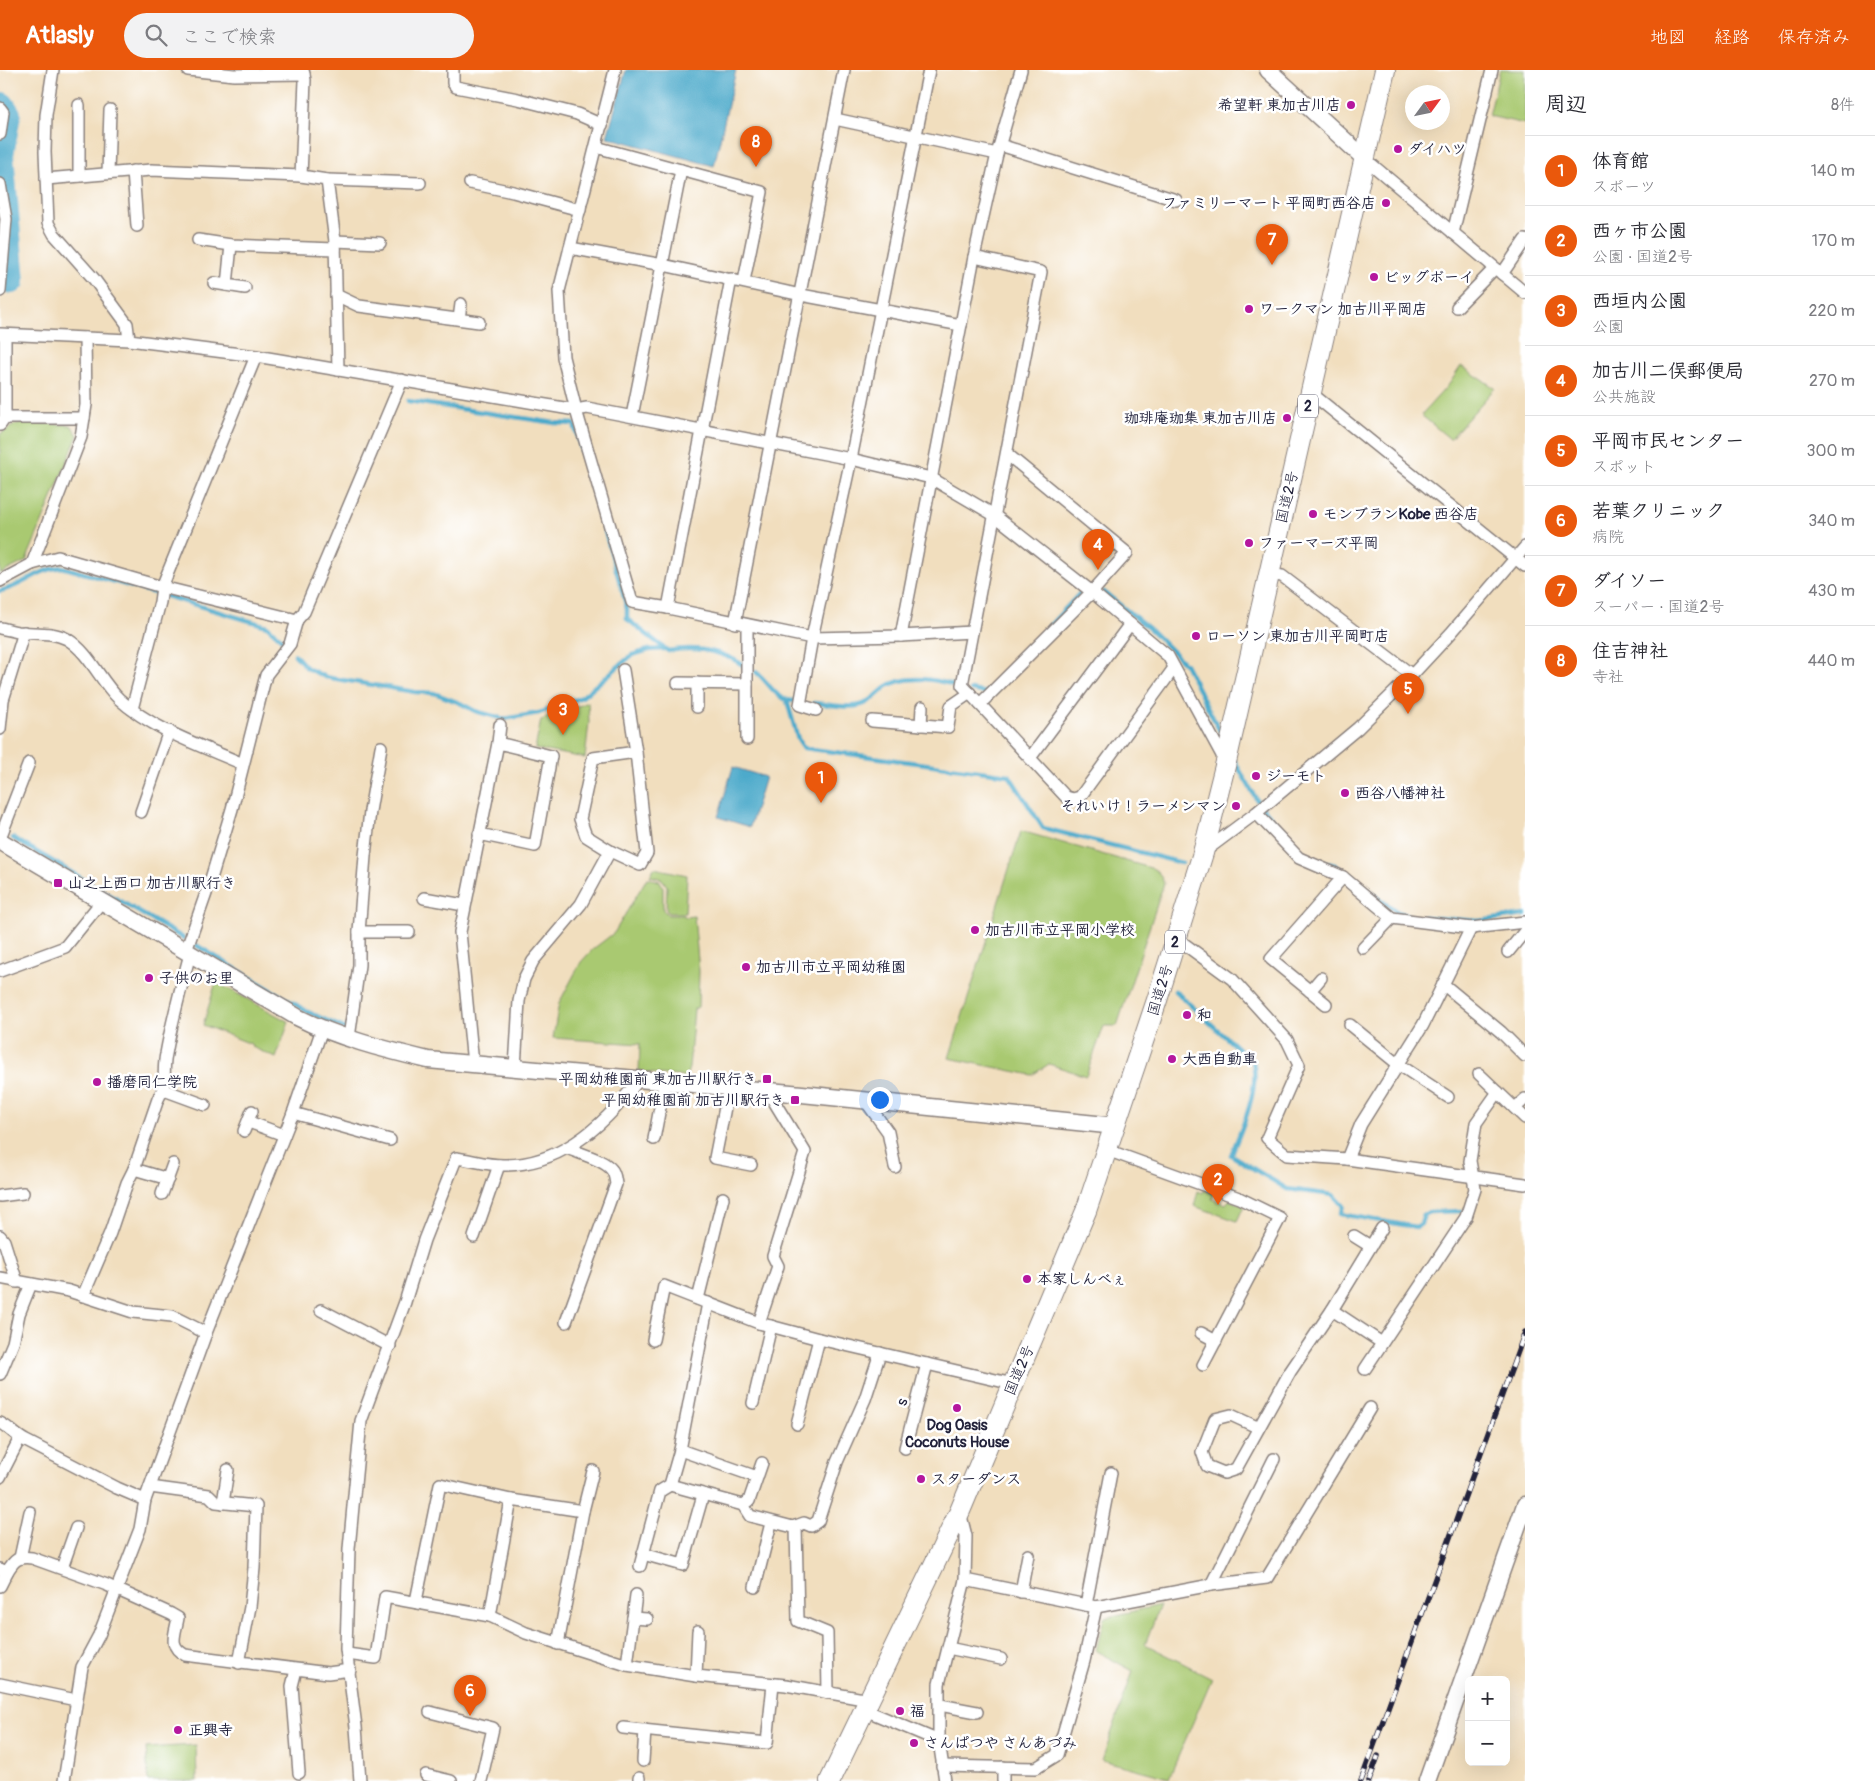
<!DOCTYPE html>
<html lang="ja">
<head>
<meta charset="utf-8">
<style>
  :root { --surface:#fff; --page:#f2f2f3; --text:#2b2b33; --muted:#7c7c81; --line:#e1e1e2; --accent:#ea580c }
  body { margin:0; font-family:Pangolin,"Klee One",sans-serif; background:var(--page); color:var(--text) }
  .controls { position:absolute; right:15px; bottom:15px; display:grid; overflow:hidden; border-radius:8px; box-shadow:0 5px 20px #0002 }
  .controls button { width:45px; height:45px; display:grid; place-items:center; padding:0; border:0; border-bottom:1px solid var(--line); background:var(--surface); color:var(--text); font:25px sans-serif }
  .compass { position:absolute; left:1405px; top:15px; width:45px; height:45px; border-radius:50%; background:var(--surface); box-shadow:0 5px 20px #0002; rotate:57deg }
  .you { position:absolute; left:879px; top:1029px; width:18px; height:18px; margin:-12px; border:4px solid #fff; border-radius:50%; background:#1a73e8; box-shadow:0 0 0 8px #1a73e833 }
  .badge { display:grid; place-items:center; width:32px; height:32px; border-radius:50%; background:var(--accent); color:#fff; font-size:16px; font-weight:700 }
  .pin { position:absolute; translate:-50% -41px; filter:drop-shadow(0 1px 2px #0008) }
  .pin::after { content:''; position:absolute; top:26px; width:18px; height:15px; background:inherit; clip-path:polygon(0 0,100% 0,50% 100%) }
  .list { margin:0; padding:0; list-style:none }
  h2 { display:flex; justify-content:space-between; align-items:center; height:65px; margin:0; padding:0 20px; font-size:21px }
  h2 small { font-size:16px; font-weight:400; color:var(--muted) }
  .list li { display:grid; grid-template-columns:32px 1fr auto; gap:15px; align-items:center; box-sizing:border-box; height:70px; padding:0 20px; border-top:1px solid var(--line) }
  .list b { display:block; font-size:19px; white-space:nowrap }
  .list p { margin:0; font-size:16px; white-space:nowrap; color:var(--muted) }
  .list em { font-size:16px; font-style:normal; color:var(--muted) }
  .icon { flex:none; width:28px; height:28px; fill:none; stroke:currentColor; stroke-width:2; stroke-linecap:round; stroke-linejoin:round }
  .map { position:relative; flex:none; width:1525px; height:1711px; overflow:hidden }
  header { display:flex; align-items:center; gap:30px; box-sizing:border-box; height:70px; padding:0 25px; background:var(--accent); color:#fff }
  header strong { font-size:24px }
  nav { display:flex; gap:28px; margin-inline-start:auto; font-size:18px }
  .search { width:350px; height:45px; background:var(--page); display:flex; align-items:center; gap:12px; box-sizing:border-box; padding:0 18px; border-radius:28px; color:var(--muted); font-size:19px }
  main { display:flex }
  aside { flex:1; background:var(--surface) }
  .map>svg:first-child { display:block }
  .green { fill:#a9c971; stroke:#667656 }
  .water { fill:#4daacb; stroke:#386683 }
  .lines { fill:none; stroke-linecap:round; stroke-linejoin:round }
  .stream { stroke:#4daacb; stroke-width:4.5 }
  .river { stroke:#4daacb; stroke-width:26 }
  .street-casing { stroke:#8a807c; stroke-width:14 }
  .secondary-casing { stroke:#8a807c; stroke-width:19 }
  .highway-casing { stroke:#8a807c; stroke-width:22 }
  .street { stroke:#fff; stroke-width:11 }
  .secondary { stroke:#fff; stroke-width:16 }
  .highway { stroke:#fff; stroke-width:20 }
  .rail-casing { stroke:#22223b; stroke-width:5.5 }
  .rail { stroke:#fff; stroke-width:4; stroke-dasharray:11; stroke-linecap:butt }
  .poi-dot { fill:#b5179e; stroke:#fff; stroke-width:2 }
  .labels { text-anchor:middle; stroke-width:5; stroke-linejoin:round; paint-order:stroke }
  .shield { fill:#fff; stroke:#646476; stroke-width:1 }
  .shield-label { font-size:14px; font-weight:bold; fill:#22223b }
  .poi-label { font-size:15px; font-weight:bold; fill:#22223b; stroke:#fff; text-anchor:start }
  .street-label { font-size:15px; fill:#22223b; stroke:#fff }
</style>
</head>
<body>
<header>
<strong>Atlasly</strong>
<div class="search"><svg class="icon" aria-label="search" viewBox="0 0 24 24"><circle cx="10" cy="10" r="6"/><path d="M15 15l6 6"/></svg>ここで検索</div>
<nav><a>地図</a><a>経路</a><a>保存済み</a></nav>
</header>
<main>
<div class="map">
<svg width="1525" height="1711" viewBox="0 0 1525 1711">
  <rect width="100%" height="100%" fill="#fff"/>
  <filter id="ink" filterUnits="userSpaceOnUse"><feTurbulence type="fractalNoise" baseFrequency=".02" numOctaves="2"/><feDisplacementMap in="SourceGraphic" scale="10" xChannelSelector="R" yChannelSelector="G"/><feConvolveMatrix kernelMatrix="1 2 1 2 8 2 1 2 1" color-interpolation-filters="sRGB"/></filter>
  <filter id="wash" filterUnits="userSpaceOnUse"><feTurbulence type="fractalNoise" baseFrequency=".0096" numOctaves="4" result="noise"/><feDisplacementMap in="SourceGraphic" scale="20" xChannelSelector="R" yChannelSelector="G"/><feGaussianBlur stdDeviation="1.12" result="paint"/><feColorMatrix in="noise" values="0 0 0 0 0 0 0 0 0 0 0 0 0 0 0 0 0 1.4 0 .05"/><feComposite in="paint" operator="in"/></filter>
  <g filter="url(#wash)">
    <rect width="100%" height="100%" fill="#f1debe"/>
    <g class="green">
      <path d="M1500,0H1525V54L1489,46Z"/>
      <path d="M1461,296L1495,318L1450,369L1421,345L1450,313Z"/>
      <path d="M26,353L71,355L78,365L26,491L0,504V364L16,354Z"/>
      <path d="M588,632L589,652L585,688L535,679L541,650L563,643Z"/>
      <path d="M1021,761L1154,799L1159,803L1164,813L1117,956H1104L1086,1006L1049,994L1032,1005L949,988Z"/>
      <path d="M654,798L687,805L685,843H668L666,840L667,816L662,809L650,806Z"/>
      <path d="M647,808L660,811L663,817V840L668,845H683L686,847L694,846L699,901L698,937L694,939L689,998L686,1007L639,1002L640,974L553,968L559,933L581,892L593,879L614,863Z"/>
      <path d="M216,912L289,952L276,988L252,977L251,974L203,955Z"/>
      <path d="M1204,1120L1214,1124L1212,1129L1226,1134L1229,1130L1244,1136L1237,1151L1194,1136L1198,1121L1203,1123Z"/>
      <path d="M1160,1535L1145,1574L1212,1608L1169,1708L1102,1690L1133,1601L1096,1581L1104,1548Z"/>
      <path d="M196,1675L197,1711H148L146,1678Z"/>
    </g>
    <g class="water">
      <path d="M626,0H736L714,96L607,67Z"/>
      <path d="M733,697L765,707L750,757L718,747Z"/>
    </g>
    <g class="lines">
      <g class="stream">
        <path d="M408,331L555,353L574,354L624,527L627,539V549L668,581C696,576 720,580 743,595"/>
        <path d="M0,521C22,517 38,499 62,497L169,527L267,556L283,570"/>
        <path d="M1104,522L1151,560L1185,594L1224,669"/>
        <path d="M1039,567L1081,522"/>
        <path d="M295,585L307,598L325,607L415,622L434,623L460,633L475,641L504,649L539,643L582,627L632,585L649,580L664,579"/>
        <path d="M756,602C771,614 775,631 796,631"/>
        <path d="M971,620L986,623L987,622"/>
        <path d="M787,631L798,669L804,678L1009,705L1043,758L1182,793"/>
        <path d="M814,633C829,634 847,639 861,635C870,633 879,623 886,617C905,604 943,608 961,620"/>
        <path d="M1234,690L1258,732L1297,778L1309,787"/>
        <path d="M13,768L183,868"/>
        <path d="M1319,791L1335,795L1396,841L1407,845"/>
        <path d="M1424,847L1478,851L1525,845"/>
        <path d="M196,875L308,942L346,959"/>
        <path d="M1175,921L1253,992C1260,1018 1241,1061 1231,1085L1287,1119L1333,1125L1343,1136L1340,1144L1416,1157L1421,1154L1424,1145L1429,1142L1462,1141"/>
      </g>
      <path class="river" d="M2,35L8,44L1,85L12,211"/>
    </g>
  </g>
  <g filter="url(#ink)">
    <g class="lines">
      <g class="street-casing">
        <g id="street">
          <path d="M53,0L46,45L45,82L48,153L54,164L94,209L127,254L129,270"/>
          <path d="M188,0L234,5L304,4"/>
          <path d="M303,0L305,10L301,106L327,110L335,171L338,300"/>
          <path d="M453,0V13L456,17L518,29L577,44L602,55"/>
          <path d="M615,0L559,221L563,287L576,340L632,532L668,538L812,568L901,566L972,562"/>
          <path d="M79,35V106"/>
          <path d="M0,38L3,42L0,64"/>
          <path d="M835,49L997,84"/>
          <path d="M1000,75L1176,130"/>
          <path d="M596,77L762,122L744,211"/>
          <path d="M1364,88L1525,223"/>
          <path d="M133,101L137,156"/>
          <path d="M108,103L110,40"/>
          <path d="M46,109L151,100L301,106"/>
          <path d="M327,110L420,113"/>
          <path d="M470,113L513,122L580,140"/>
          <path d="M0,114L6,149L0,221"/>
          <path d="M1453,163L1492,0"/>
          <path d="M198,170L231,175L335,179"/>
          <path d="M335,171L380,173"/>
          <path d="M570,178L663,195L801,225L961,255"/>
          <path d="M974,187L1041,202L962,615L1066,727L1073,729L1080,727L1174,598"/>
          <path d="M1502,204L1525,170"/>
          <path d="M214,213L245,218"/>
          <path d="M227,215L231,175"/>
          <path d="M336,225L359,236L479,252"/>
          <path d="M1457,237L1495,198"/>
          <path d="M459,249L461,234"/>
          <path d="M0,264L129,270L256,286L576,340L587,338L851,389L931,408L994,445L1092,522L1168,586L1225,691"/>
          <path d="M1311,323L1525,496"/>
          <path d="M632,346L681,100"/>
          <path d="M5,348H84"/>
          <path d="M0,355L5,348V265"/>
          <path d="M32,494L81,367L86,335L85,268"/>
          <path d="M1269,504L1282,506L1412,605"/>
          <path d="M0,511L32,494L58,487L162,517L297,550"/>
          <path d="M668,538L731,209"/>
          <path d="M735,553L844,0"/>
          <path d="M0,558C6,559 12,561 18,562C34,564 52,561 67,569C90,583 100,611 119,629C153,660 202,676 243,694"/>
          <path d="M901,566L974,187L997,84L1021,0"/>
          <path d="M623,600L636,682"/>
          <path d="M678,613L747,614"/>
          <path d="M980,634L1092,522L1127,483L1007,384"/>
          <path d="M697,637V613"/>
          <path d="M132,639L160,532L162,517L256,286"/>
          <path d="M816,640L800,635L812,568L851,389L929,0"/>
          <path d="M872,651L948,657L951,636L970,623"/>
          <path d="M921,655L922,637"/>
          <path d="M0,659L3,630L24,562"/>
          <path d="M747,669V555"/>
          <path d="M498,673L500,655"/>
          <path d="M636,682L647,783L640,795L610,781L586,766L580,749L593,688Z"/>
          <path d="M1030,688L1130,554"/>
          <path d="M141,742L169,661"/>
          <path d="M1256,743L1299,788L1343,807L1392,848L1471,858L1525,852"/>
          <path d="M0,768L29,693"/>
          <path d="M1205,781L1256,743L1358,658L1412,605L1451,563L1525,477"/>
          <path d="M424,828L464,835"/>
          <path d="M359,862H409"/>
          <path d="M1176,868L1232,909L1287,970L1299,995L1267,1068L1287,1085L1347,1089L1525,1114"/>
          <path d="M1363,878L1392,848"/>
          <path d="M186,881L210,812L232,739L266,605L290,574L297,550L304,542L402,310"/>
          <path d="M1508,882L1525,861"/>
          <path d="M0,901L65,877L102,831"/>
          <path d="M1443,914L1501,962L1525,986"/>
          <path d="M1310,921L1321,908"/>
          <path d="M1326,934L1271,889L1343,807"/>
          <path d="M1350,955L1398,994L1448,1027"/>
          <path d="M349,968L359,895V862L365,786L370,741L381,677"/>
          <path d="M473,994L460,862L498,673L551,686L535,776L479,764"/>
          <path d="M515,998L519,931L524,909L533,891L581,834L610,781"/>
          <path d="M1479,1004L1525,1048"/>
          <path d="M729,1017L715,1088L751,1095"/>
          <path d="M164,1020L205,1035"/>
          <path d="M865,1030L888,1062L895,1097"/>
          <path d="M1515,1038L1525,1029"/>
          <path d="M293,1043L390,1070"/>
          <path d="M249,1052L284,1065"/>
          <path d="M244,1061L252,1041"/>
          <path d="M654,1069L665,1011"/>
          <path d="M1107,1080L1239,1128L1280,1148L1203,1295"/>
          <path d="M1347,1089L1361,1054L1423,955L1471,858"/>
          <path d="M168,1109L134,1099L158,1029C168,1013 162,1001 166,984C172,950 181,917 190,884"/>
          <path d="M162,1124L173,1094"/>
          <path d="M0,1126L23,1123"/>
          <path d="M0,1166L4,1171L17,1212"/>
          <path d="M1354,1166L1370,1176"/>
          <path d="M474,1167L499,1095"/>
          <path d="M0,1208L69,1221L133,1242L172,1246L206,1263"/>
          <path d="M83,1226L110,1163L127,1113L134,1099"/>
          <path d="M698,1229L723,1128"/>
          <path d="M321,1240L390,1276"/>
          <path d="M1332,1240L1382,1273"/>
          <path d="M566,1252L616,1114C615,1109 615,1103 611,1099C604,1090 578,1083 567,1078"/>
          <path d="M759,1253L778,1196L773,1186L805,1082L767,1020"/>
          <path d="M1201,1263L1216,1271"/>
          <path d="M653,1270L664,1216L759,1253L819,1269L1013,1314"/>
          <path d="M1365,1299L1466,1147L1475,1119L1470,1091L1476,1053L1498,1022"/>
          <path d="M0,1304L13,1273L19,1244L31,1214"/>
          <path d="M753,1333L771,1256"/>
          <path d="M0,1353C10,1358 16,1366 26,1371L117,1418L145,1430"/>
          <path d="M797,1354L819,1269"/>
          <path d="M1259,1358L1231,1345L1215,1349L1202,1382L1207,1396L1224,1403L1236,1399L1290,1302L1332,1240L1382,1158"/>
          <path d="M905,1378L927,1294"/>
          <path d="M680,1380L757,1407"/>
          <path d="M0,1407L20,1368"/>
          <path d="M670,1415L743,1435L750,1446L793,1457L804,1453L811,1456L818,1451L837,1392L865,1329L880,1283"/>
          <path d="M150,1417L209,1425L216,1432L256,1436L254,1498L250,1537L239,1593"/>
          <path d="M223,1433L228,1400"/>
          <path d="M743,1435L749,1431L762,1393"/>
          <path d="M796,1456L798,1551L827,1563L828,1623"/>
          <path d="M643,1484L683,1495L703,1425"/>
          <path d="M20,1488L30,1442"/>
          <path d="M640,1496L660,1421L670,1415L680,1380L708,1233"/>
          <path d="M62,1498L76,1458"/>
          <path d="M0,1499L7,1502C14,1490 18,1486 32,1488L107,1515L171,1544L178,1548C175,1565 168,1576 185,1585L328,1603L350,1600"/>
          <path d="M965,1510L1096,1537L1211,1515L1267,1508L1370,1338"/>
          <path d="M1211,1515L1274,1389"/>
          <path d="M0,1516L7,1502"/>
          <path d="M755,1517L771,1453"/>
          <path d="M1021,1522L1028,1485"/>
          <path d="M416,1531L440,1414L511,1430L583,1441"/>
          <path d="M1086,1535L1111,1403"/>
          <path d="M490,1546L511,1430"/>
          <path d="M633,1548L647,1549"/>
          <path d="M558,1574L583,1441L593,1401"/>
          <path d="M948,1578L1001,1589"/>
          <path d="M347,1584L376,1588L385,1527L490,1546L526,1563L627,1595L696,1606L786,1615L869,1630"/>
          <path d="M627,1595L636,1525"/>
          <path d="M296,1600L292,1616L299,1703"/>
          <path d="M696,1606L698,1561"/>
          <path d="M0,1614L76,1630"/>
          <path d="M940,1635L977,1642"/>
          <path d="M865,1640L939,1671"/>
          <path d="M430,1642L493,1658L481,1711"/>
          <path d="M623,1658L767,1673L773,1614"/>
          <path d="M643,1691L645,1660"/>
          <path d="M942,1696L1036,1698L1057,1685L1084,1591L1096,1537"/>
          <path d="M426,1705L451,1711"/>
          <path d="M64,1711L82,1597L99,1565L140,1459L145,1430L206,1263L293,1043L322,959"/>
          <path d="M360,1711L356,1657L346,1579L349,1479L361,1351L405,1232L424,1170L456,1089V1088C472,1090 490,1096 506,1095C564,1094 607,1053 639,1009"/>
          <path d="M639,1711V1708"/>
          <path d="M945,1711L939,1671V1614L965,1510L966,1466L960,1442"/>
          <path d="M1003,1711V1697"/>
        </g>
      </g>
      <g class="secondary-casing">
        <g id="secondary">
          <path d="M1268,0L1364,88"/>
          <path d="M0,771L297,947C338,968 383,979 428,990L802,1024L1116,1056"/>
          <path d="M1427,1711L1525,1435"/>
        </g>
      </g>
      <g class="highway-casing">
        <path id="highway" d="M830,1711L960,1441L1086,1141L1157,930L1203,783L1226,692L1385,0"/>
      </g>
      <use href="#street" class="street"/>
      <use href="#secondary" class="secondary"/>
      <use href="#highway" class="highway"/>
      <g class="rail-casing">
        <g id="rail">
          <path d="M1361,1711L1525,1262"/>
          <path d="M1369,1711L1378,1686"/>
        </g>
      </g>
      <use href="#rail" class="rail"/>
    </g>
  </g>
  <g class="poi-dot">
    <circle cx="1351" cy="35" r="5"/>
    <circle cx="1398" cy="79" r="5"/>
    <circle cx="1386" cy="133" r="5"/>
    <circle cx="1374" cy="207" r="5"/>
    <circle cx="1249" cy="239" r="5"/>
    <circle cx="1287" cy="348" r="5"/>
    <circle cx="1313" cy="444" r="5"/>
    <circle cx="1249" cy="473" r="5"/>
    <circle cx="1196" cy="566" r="5"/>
    <circle cx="1256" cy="706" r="5"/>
    <circle cx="1345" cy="723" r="5"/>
    <circle cx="1236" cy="736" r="5"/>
    <rect x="53" y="808" width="10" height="10" rx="2.5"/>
    <circle cx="975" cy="860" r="5"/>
    <circle cx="746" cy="897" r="5"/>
    <circle cx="149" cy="908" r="5"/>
    <circle cx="1187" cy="945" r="5"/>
    <circle cx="1172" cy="989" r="5"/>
    <rect x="762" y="1004" width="10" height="10" rx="2.5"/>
    <circle cx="97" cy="1012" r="5"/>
    <rect x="790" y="1025" width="10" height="10" rx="2.5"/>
    <circle cx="1027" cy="1209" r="5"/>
    <circle cx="957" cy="1338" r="5"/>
    <circle cx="921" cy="1409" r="5"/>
    <circle cx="900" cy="1641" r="5"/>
    <circle cx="178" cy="1660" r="5"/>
    <circle cx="914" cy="1673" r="5"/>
  </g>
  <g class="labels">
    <g class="shield">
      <rect x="1298" y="324.5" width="20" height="23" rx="4"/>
      <rect x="1165" y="860.5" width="20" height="23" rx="4"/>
    </g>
    <g class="shield-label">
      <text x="1308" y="341">2</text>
      <text x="1175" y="877">2</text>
    </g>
    <g class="poi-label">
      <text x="1341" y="40" text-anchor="end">希望軒 東加古川店</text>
      <text x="1408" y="84">ダイハツ</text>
      <text x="1376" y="138" text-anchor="end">ファミリーマート 平岡町西谷店</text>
      <text x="1384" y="212">ビッグボーイ</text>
      <text x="1259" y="244">ワークマン 加古川平岡店</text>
      <text x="1277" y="353" text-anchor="end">珈琲庵珈集 東加古川店</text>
      <text x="1323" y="449">モンブランKobe 西谷店</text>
      <text x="1259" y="478">ファーマーズ平岡</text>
      <text x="1206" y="571">ローソン 東加古川平岡町店</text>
      <text x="1266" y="711">ジーモト</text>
      <text x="1355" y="728">西谷八幡神社</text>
      <text x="1226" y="741" text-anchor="end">それいけ！ラーメンマン</text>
      <text x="68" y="818">山之上西口 加古川駅行き</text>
      <text x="985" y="865">加古川市立平岡小学校</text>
      <text x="756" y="902">加古川市立平岡幼稚園</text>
      <text x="159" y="913">子供のお里</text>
      <text x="1197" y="950">和</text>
      <text x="1182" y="994">大西自動車</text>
      <text x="757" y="1014" text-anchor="end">平岡幼稚園前 東加古川駅行き</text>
      <text x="107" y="1017">播磨同仁学院</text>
      <text x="785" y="1035" text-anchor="end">平岡幼稚園前 加古川駅行き</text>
      <text x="1037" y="1214">本家しんべぇ</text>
      <text x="957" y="1360" text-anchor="middle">Dog Oasis<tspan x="957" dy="17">Coconuts House</tspan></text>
      <text x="931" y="1414">スターダンス</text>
      <text x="910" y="1646">福</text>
      <text x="188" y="1665">正興寺</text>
      <text x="924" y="1678">さんぱつや さんあづみ</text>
    </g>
    <g class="street-label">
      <text transform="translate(1287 427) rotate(-77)" y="5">国道2号</text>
      <text transform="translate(1160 920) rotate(-73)" y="5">国道2号</text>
      <text transform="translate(1019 1300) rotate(-67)" y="5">国道2号</text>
      <text transform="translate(902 1332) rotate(-75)" y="5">s</text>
    </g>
  </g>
</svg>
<div class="controls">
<button>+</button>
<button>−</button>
</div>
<svg class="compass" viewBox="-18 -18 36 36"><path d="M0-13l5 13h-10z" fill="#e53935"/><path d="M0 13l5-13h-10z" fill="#7c7c81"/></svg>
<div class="you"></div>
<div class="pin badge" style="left:821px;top:733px">1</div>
<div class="pin badge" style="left:1218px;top:1135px">2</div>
<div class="pin badge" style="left:563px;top:665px">3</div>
<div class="pin badge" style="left:1098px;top:500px">4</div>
<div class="pin badge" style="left:1408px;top:644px">5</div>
<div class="pin badge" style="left:470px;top:1646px">6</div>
<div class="pin badge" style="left:1272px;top:195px">7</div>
<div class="pin badge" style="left:756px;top:97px">8</div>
</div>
<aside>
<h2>周辺<small>8件</small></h2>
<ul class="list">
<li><span class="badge">1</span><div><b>体育館</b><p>スポーツ</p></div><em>140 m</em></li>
<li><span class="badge">2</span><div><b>西ヶ市公園</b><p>公園 · 国道2号</p></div><em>170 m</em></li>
<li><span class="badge">3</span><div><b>西垣内公園</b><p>公園</p></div><em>220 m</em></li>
<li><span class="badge">4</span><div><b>加古川二俣郵便局</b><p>公共施設</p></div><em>270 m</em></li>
<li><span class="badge">5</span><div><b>平岡市民センター</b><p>スポット</p></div><em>300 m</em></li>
<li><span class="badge">6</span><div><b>若葉クリニック</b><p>病院</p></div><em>340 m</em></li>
<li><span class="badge">7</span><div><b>ダイソー</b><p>スーパー · 国道2号</p></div><em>430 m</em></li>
<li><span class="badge">8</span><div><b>住吉神社</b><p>寺社</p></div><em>440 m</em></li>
</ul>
</aside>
</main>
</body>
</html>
